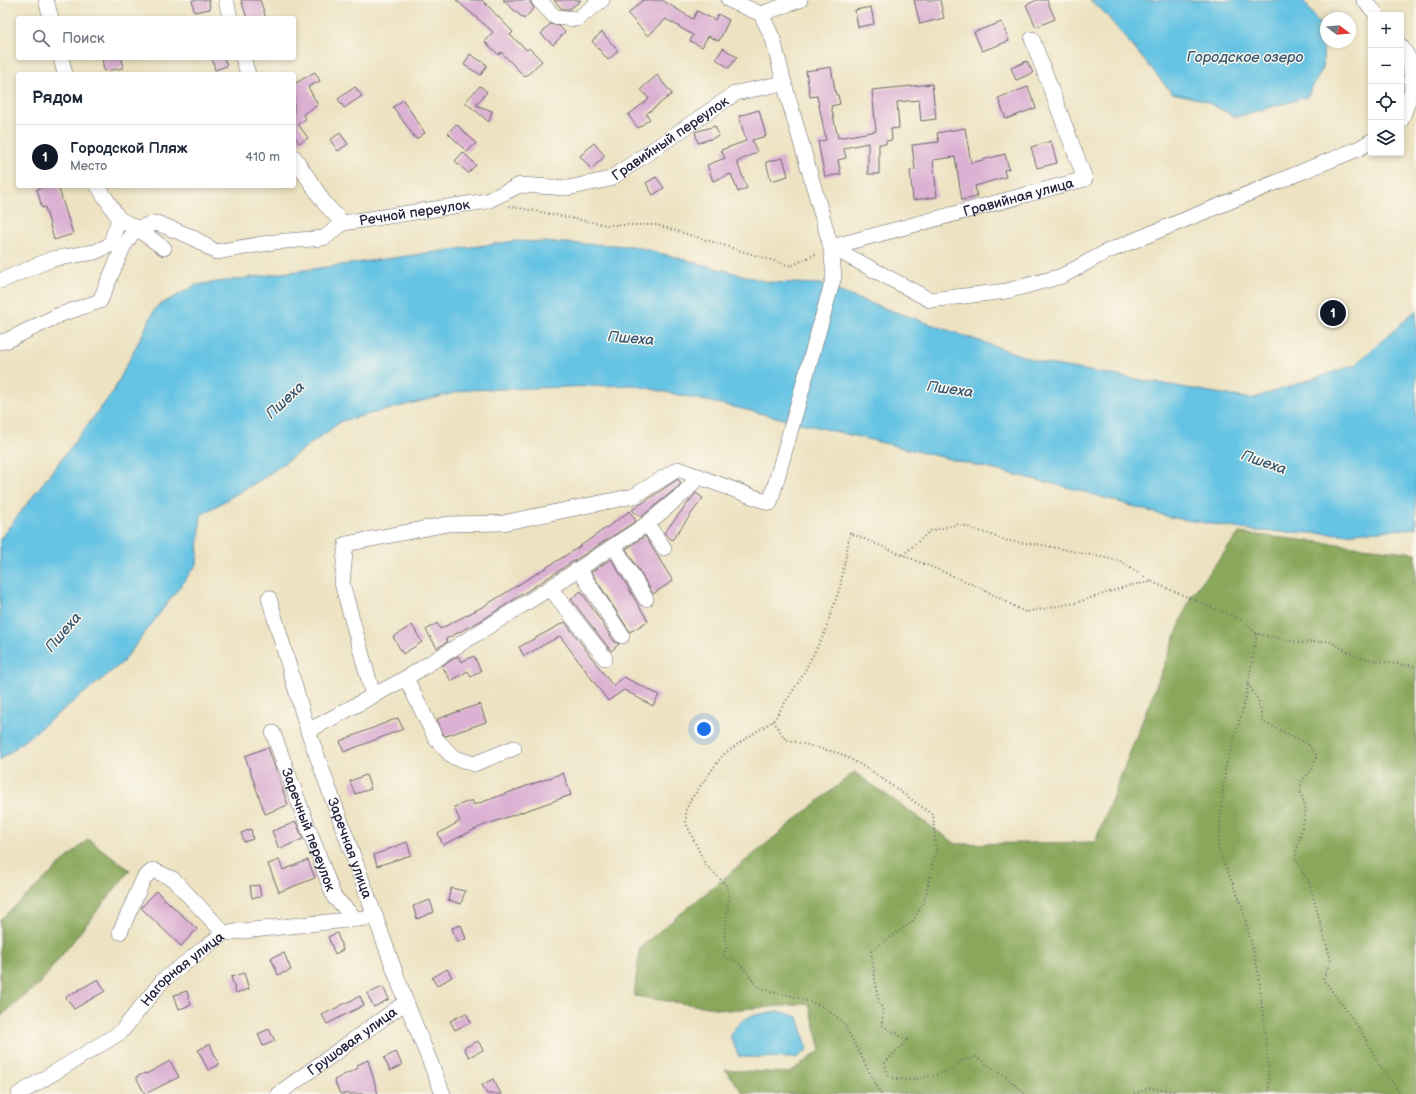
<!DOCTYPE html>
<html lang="ru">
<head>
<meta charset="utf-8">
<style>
  :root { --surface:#fff; --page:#f2f2f3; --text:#1f2937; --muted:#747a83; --line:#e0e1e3; --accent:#111827 }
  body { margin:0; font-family:"Balsamiq Sans",sans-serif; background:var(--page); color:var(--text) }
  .controls { position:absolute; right:12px; top:12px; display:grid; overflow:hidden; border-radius:4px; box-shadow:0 2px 6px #0003 }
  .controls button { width:36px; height:36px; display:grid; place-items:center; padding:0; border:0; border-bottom:1px solid var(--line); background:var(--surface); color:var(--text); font:20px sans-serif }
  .compass { position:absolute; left:1320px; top:12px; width:36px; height:36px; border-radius:50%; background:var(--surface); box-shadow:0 2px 6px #0003; rotate:106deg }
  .you { position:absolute; left:704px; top:729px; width:14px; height:14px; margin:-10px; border:3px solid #fff; border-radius:50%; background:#1a73e8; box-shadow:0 0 0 6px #1a73e833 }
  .badge { display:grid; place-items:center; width:26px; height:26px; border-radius:50%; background:var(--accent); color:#fff; font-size:13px; font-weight:700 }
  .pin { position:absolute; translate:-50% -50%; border:2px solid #fff; box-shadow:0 1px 4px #0006 }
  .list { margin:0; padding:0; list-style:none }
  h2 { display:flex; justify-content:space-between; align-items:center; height:52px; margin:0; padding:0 16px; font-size:17px }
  h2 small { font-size:13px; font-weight:400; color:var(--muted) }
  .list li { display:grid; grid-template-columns:26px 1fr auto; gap:12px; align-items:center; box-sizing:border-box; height:64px; padding:0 16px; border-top:1px solid var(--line) }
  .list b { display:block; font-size:15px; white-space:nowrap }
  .list p { margin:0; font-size:13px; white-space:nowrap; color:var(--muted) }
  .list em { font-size:13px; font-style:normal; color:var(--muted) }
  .icon { flex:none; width:22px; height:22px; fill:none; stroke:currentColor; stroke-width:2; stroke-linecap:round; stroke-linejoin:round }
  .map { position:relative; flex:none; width:1416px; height:1094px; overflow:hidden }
  .search { position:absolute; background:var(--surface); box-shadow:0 2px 6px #0003; left:16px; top:16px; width:280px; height:44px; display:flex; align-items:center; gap:10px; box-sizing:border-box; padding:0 14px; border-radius:4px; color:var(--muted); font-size:15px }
  .panel { position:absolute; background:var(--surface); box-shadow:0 2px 6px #0003; left:16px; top:72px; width:280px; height:116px; border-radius:4px }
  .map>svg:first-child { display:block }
  .forest { fill:#8aa85b; stroke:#56654b }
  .water { fill:#65c3e3; stroke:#44728f }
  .building { fill:#dcb1d3 }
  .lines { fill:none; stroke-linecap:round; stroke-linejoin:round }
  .minor-casing { stroke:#69666a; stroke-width:16 }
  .path { stroke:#69666a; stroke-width:2; stroke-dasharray:1 3; stroke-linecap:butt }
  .minor { stroke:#fff; stroke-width:15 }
  .labels { text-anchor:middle; stroke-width:3; stroke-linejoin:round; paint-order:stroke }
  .street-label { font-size:14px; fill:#22223b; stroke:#fbf7ec }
  .water-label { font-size:15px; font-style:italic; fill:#395a76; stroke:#fbf7ec }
</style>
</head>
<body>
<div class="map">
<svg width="1416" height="1094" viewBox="0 0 1416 1094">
  <rect width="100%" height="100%" fill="#fbf7ec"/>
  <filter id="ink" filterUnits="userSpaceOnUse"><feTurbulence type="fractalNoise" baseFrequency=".025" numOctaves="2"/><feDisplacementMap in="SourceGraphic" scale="8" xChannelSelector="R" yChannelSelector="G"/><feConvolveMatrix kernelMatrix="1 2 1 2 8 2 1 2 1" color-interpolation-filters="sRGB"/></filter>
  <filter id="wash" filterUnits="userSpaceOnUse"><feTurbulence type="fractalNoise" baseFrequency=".012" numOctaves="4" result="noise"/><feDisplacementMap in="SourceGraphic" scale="16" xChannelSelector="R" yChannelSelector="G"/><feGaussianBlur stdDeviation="0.9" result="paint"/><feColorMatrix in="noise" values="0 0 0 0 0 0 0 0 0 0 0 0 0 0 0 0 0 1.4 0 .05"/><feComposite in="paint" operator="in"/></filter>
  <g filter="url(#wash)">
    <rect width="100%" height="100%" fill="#ede3c2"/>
    <g class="forest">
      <path d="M1239,533L1416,553V1094H744L725,1070L789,1073L821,1050L809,1004L728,1010L634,996L640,947L854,772L956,844L1095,842L1191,596Z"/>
      <path d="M88,839L130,870L39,984L0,1017V920Z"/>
    </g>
    <g class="water">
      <path d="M1090,0H1303L1324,31L1323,68L1307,97L1236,117L1203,100L1172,93L1102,10Z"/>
      <path d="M515,241L633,246L768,282L821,284L858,299L1043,363L1251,399L1355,365L1416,310V528L1342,534L1255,531L1169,517L1078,490L734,407L633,385L466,390L342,421L265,477L201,515L197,564L122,663L0,760V539L113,392L156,307L196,285Z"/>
      <path d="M779,1011L798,1017L808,1050L796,1058L739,1057L730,1036C741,1014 757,1015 779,1011Z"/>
    </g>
    <g id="blocks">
      <g class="building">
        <path d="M192,0H209L210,9L194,12Z"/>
        <path d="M241,0H260L266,18H247Z"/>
        <path d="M456,0H482L513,32L510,35L527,50L529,48L542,61L525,77L501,52L499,55L485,42L493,32Z"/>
        <path d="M503,0H529L534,8L524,19Z"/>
        <path d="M554,0H581L570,9H562Z"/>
        <path d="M643,0H662L693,19L697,11L715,20L718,14L729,20L719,41L708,36L702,47L690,41L693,35L666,19L648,36L628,14Z"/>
        <path d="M914,0H940L944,18L920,24Z"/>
        <path d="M1037,0H1047L1055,19L1036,27L1026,5Z"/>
        <path d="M871,7L874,24L858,27L855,10Z"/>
        <path d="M1002,22L1009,41L982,51L974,32Z"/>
        <path d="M550,24L559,26L565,32L553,45L541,34Z"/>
        <path d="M602,32L618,51L608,60L592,41Z"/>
        <path d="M723,48L737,57L729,68L716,59Z"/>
        <path d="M470,54L487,65L481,75L464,65Z"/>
        <path d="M102,58H122L123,68L104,71Z"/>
        <path d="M212,58H224L227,66L215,70Z"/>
        <path d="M1027,61L1033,73L1016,80L1011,68Z"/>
        <path d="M831,67L836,95H838L840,104L831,106L838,138L876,131L872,90L932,84L936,119L921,121L919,100L897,102L899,128L891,129L892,140L886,141V144H879V174H868V143L844,148L846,158L838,160L841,174L825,177L818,142L826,140L817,96L810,97L806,71Z"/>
        <path d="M315,72L320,81L308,87L318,105L303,114L306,119L298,124L308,138L299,143L294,135V84Z"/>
        <path d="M657,75L672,94L646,114L650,119L638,128L628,115L649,99L641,89Z"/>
        <path d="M480,86L487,92L476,105L492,111L489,122L465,102Z"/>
        <path d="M355,87L362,96L344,108L338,99Z"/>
        <path d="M1028,87L1036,108L1006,119L998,98Z"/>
        <path d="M403,100L425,133L416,139L393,107Z"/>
        <path d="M759,110L766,136L752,140L757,152L737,162L747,188L738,192L731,174L713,181L707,165L725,158L721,150L746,141L739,116Z"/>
        <path d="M456,124L476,143L467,152L448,133Z"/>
        <path d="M715,126L719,136L698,143L695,132Z"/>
        <path d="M965,128L971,163L1005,154L1009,169L1004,170L1006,177L975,186L977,197L962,200L955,157L933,160L937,197L913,200L910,171L915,170L912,145L939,142L937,133Z"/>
        <path d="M340,133L348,144L338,151L330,140Z"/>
        <path d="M1051,141L1057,163L1037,168L1031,147Z"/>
        <path d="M594,143L605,156L591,169L580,156Z"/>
        <path d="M463,152L476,165L468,173L455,161Z"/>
        <path d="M783,158L788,176L771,181L766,162Z"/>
        <path d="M656,177L664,188L653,195L646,183Z"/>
        <path d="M47,186H58L73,234L54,240L45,207L42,208L37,189Z"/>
        <path d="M678,479L681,483L678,487L641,517L632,510Z"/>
        <path d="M696,493L703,498L672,540L664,533Z"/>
        <path d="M630,511L636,521L482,620L446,639L447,642L437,648L426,630L437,623L440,629L486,605L576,549Z"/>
        <path d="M645,536L673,581L653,594L626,549Z"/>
        <path d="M611,559L648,621L630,632L591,572Z"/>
        <path d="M581,591L614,641L619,644L611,651L571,599Z"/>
        <path d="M565,622L613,686L624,677L659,695L653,706L624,690L608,701L560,636L524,656L519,647Z"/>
        <path d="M412,625L422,642L403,654L393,637Z"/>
        <path d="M458,656L461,662L474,656L481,671L471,677L468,671L451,681L442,666Z"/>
        <path d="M480,704L486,722L446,736L443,734L437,719Z"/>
        <path d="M398,718L403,729L344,752L340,741Z"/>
        <path d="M268,747L288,805L265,814L245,756Z"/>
        <path d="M563,773L571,795L482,826L443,845L438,834L460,821L454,807L472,800L474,805Z"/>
        <path d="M366,775L371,789L355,794L350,781Z"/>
        <path d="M296,822L303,839L279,849L272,831Z"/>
        <path d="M251,829L253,839L244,842L241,833Z"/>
        <path d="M407,842L411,855L377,866L374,855Z"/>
        <path d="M279,860L283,870L308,860L315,878L279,892L268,864Z"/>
        <path d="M259,885L261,897L252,898L250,886Z"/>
        <path d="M451,888L465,891L461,904L448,900Z"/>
        <path d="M156,891L197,929L181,946L141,908Z"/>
        <path d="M430,900L434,912L417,919L413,906Z"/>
        <path d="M461,925L466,939L457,942L452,928Z"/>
        <path d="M337,933L343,950L335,954L328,937Z"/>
        <path d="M284,953L291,970L278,975L271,958Z"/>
        <path d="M447,969L452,977L437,986L432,978Z"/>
        <path d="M244,973L249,989L236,993L231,977Z"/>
        <path d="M98,979L105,991L74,1009L66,997Z"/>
        <path d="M383,987L389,999L374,1007L367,994Z"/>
        <path d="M187,991L191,1005L179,1009L174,995Z"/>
        <path d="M360,996L364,1005L327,1024L322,1015Z"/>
        <path d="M466,1013L471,1022L455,1030L450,1021Z"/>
        <path d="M269,1029L275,1041L263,1046L258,1034Z"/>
        <path d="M478,1041L483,1050L469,1057L464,1048Z"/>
        <path d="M210,1044L219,1065L208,1070L198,1050Z"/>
        <path d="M396,1052L402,1065L390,1071L384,1058Z"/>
        <path d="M368,1060L378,1094H340L334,1080L358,1068L357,1065Z"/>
        <path d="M170,1061L179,1077L145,1094L136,1077L145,1073L146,1074Z"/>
        <path d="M493,1079L501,1094H487L482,1085Z"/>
      </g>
    </g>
  </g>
  <g filter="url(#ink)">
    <use href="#blocks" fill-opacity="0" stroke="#69666a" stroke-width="1"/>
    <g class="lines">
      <g class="minor-casing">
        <g id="minor">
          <path d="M46,0L51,18"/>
          <path d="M226,0L230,18"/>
          <path d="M539,0L555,17L577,19L602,0"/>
          <path d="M1364,0L1377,15"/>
          <path d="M761,14L800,0"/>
          <path d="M1401,46L1410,60L1412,90L1401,121"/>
          <path d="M61,58L65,74"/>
          <path d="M243,58L248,74"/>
          <path d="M294,157L325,204L343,223"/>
          <path d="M98,186L119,219L136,228L164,248"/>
          <path d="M831,247L930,300L1007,291L1062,276L1106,252L1360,148L1371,141"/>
          <path id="s1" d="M831,247L1085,179L1032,39"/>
          <path d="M0,281L52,259L95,252L110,245L119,219"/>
          <path id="s2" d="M0,342L8,340L59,315L100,301L123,247L136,228L157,223L192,237L216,252L274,242L324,238L343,223L487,201L520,185L568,188L610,179L736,93L784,83"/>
          <path d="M647,524L664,548"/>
          <path d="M614,546L646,599"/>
          <path d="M579,569L622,636"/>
          <path d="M550,588L605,658"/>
          <path id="s3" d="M269,598L308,731L406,1002L443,1094"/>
          <path d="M406,678L436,739L453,757L474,764L514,748"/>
          <path d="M373,695L342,583L346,544L448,524L503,523L634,496L678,469L770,503L834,276L831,247L784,83L773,39L761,14L729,0"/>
          <path d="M308,731L406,678L550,588L647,524L684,493L699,476"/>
          <path id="s4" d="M273,733L334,897L356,919"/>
          <path d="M120,932L144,878L153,870L173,879L224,933"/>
          <path id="s5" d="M19,1094L121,1032L163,980L224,933L376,917"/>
          <path id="s6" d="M278,1094L406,1002"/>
        </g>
      </g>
      <g class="path">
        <path d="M509,206L607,225H657L791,266L818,253"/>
        <path d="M903,555L930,531L959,524L1008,541L1043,545L1120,561L1152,582"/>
        <path d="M1257,634L1245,702L1225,770L1218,848L1242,906L1258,970L1268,1062L1269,1094"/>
        <path d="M1248,684L1258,700L1263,722L1308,744L1317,756L1311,771L1302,780L1300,790L1306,810L1295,858L1309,882L1331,961L1323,979L1360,1029L1381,1068L1401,1094"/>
        <path d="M773,721L785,739L841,754L870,770L933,815L936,849L924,902L912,922L871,951L877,994L883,1012L882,1025L907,1040L885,1063L888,1077L908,1080L930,1076L950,1071L961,1061L976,1057L1002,1074L1026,1094"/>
        <path d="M881,1094L843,1022L822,1006L793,996L771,992L757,986L742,966L734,960L723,957L727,947L724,937L729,896L726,885L705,864L686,823V810L691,799L722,756L739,743L773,721L800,680L824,634L840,587L850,533L977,586L1025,612L1075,603L1131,585L1152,582L1242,620L1257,634L1301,643L1329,641L1357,657L1395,664L1416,666"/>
        <path d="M1134,1094L1150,1088L1175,1092L1177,1094"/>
        <path d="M1209,1094L1213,1092L1218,1094"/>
      </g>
      <use href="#minor" class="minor"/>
    </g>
  </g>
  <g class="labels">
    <g class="street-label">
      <text dy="5" stroke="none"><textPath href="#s2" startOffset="757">Гравийный переулок</textPath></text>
      <text dy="5" stroke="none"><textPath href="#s1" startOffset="194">Гравийная улица</textPath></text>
      <text dy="5" stroke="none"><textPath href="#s2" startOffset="483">Речной переулок</textPath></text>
      <text dy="5" stroke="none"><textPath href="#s4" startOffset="103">Заречный переулок</textPath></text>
      <text dy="5" stroke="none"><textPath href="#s3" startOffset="263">Заречная улица</textPath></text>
      <text dy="5" stroke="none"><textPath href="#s5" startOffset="208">Нагорная улица</textPath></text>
      <text dy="5" stroke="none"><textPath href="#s6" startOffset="91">Грушовая улица</textPath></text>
    </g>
    <g class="water-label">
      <text x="1245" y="62">Городское озеро</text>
      <text transform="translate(631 338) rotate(5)" y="5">Пшеха</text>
      <text transform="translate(950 389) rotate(8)" y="5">Пшеха</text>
      <text transform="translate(285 400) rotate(-43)" y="5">Пшеха</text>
      <text transform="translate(1264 462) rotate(19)" y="5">Пшеха</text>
      <text transform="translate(63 632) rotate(-49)" y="5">Пшеха</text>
    </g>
  </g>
</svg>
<div class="controls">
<button>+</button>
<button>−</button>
<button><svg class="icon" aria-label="locate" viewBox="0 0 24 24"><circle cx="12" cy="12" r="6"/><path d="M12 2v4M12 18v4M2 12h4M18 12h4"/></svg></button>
<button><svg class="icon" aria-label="layers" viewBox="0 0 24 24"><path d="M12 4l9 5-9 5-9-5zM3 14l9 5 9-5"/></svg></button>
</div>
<svg class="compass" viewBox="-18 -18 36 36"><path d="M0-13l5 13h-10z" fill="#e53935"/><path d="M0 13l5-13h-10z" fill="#747a83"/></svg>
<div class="you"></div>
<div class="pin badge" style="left:1333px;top:313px">1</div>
<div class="search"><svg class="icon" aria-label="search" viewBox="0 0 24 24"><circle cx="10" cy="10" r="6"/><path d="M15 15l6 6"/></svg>Поиск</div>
<section class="panel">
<h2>Рядом<small></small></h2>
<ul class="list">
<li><span class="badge">1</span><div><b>Городской Пляж</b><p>Место</p></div><em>410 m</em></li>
</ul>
</section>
</div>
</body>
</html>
